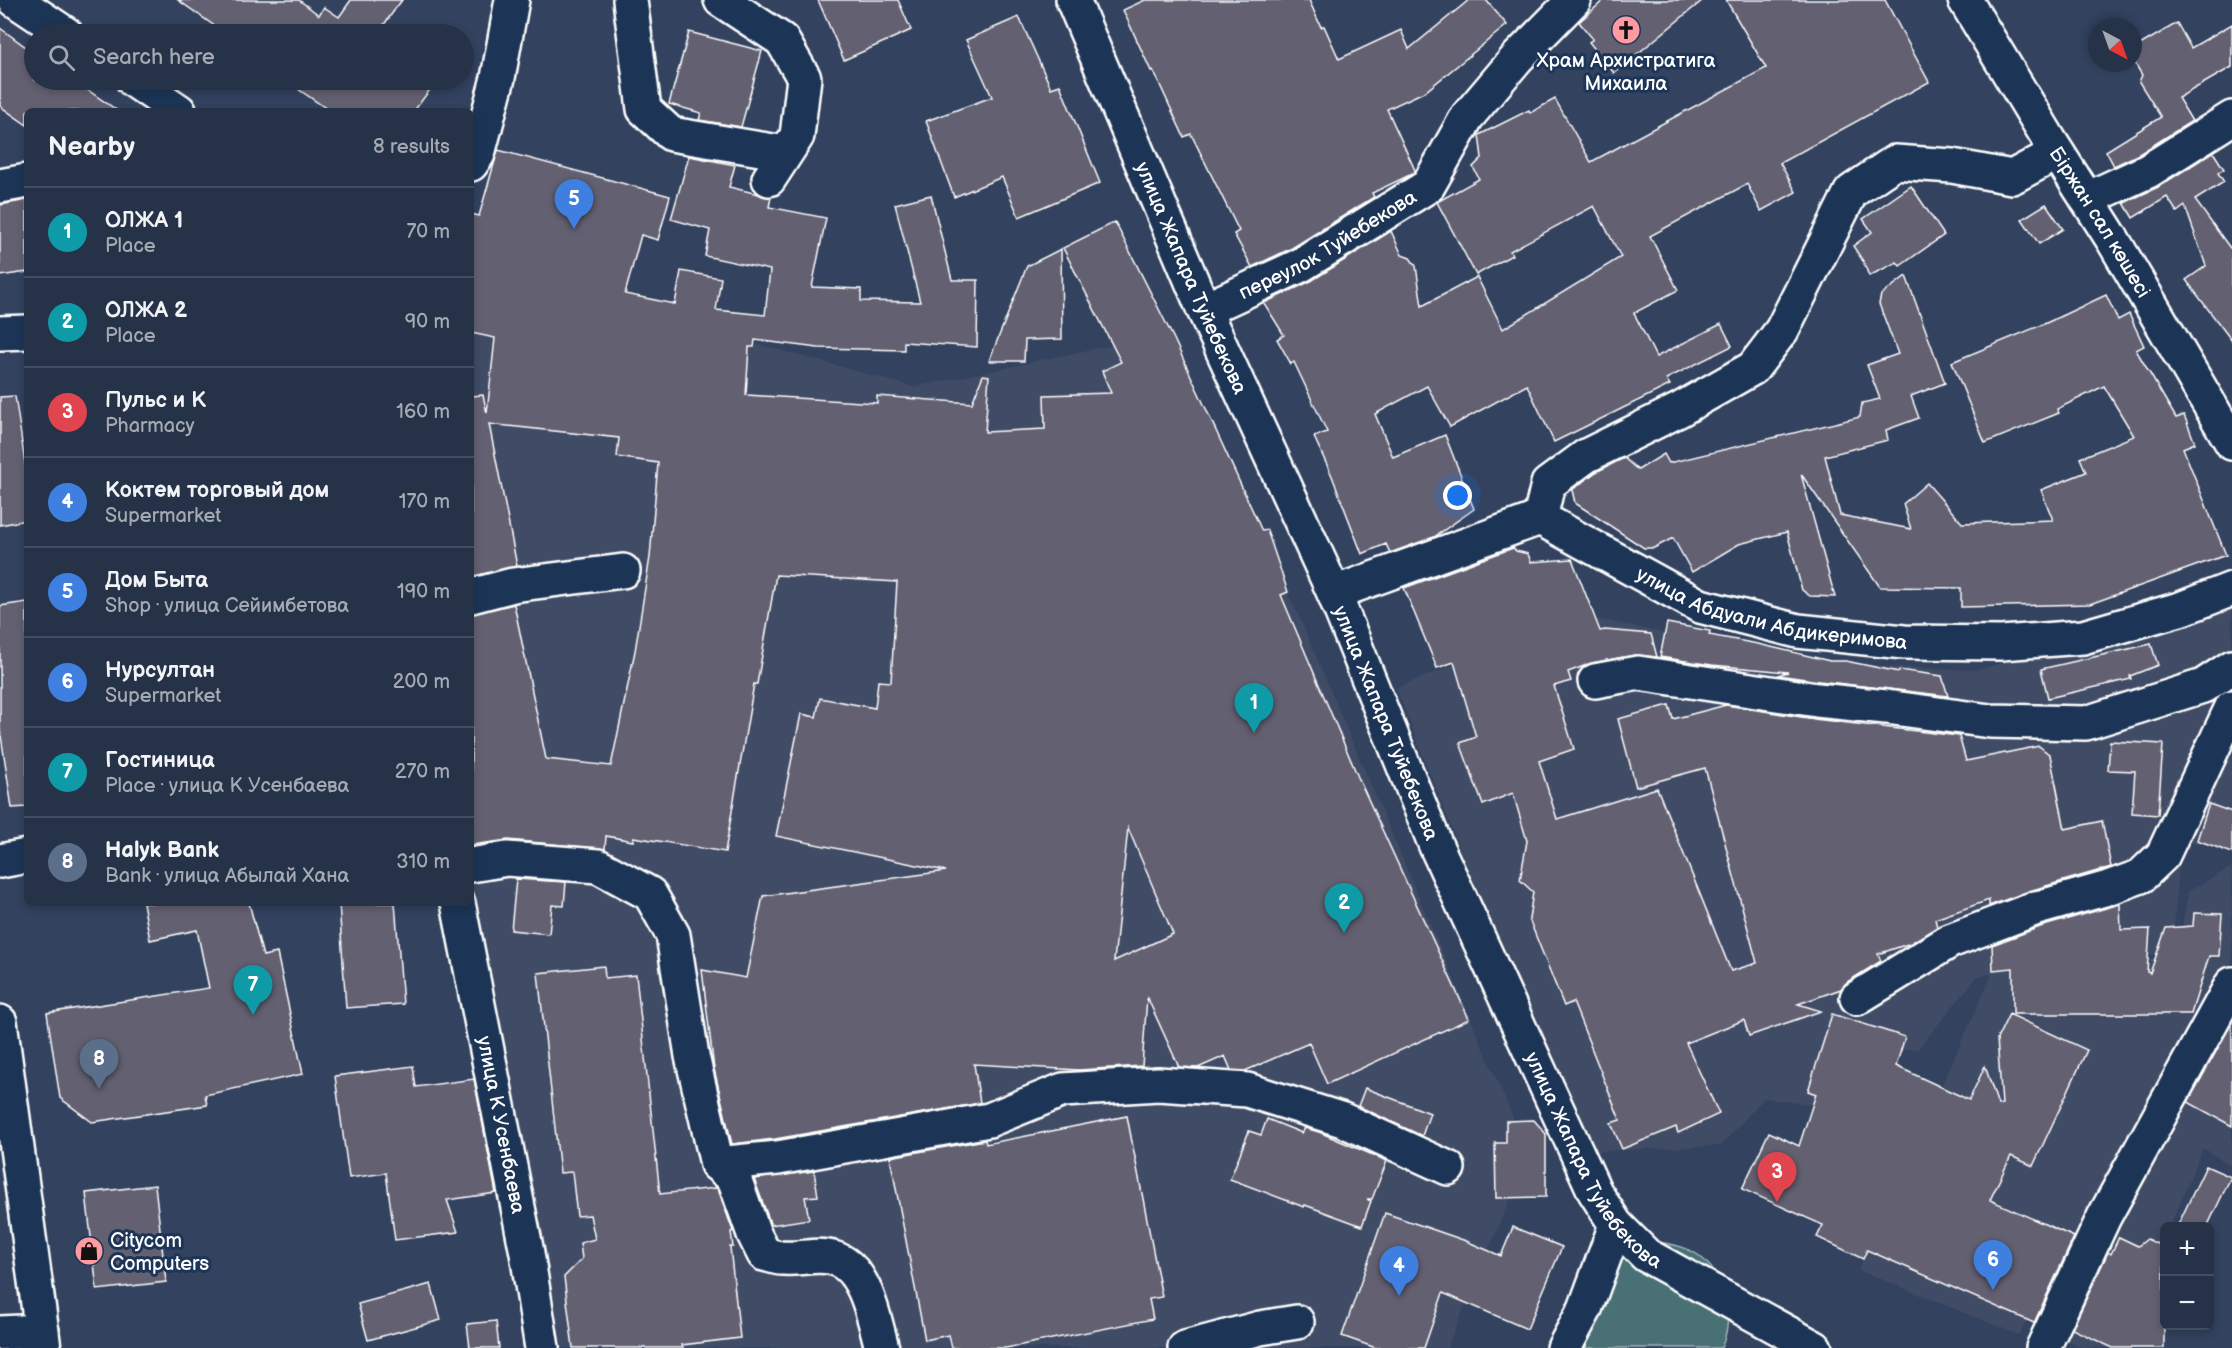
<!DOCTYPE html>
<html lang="en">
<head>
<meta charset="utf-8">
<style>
  :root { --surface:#263247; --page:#2e3a4e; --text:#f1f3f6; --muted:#a4aab4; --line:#424d60; --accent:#ff9aa2 }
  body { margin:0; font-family:"Balsamiq Sans",sans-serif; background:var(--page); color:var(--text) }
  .controls { position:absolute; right:18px; bottom:18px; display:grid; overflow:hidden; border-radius:9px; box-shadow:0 3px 9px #0003 }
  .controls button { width:54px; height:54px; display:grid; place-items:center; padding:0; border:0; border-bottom:2px solid var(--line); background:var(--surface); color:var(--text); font:30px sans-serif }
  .compass { position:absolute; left:2088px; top:18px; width:54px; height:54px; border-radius:50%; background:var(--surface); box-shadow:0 3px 9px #0003; rotate:139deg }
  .you { position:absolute; left:1458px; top:496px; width:21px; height:21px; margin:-15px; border:4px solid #fff; border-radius:50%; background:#1a73e8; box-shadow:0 0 0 9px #1a73e833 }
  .badge { display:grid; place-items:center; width:39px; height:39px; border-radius:50%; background:var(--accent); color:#fff; font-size:20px; font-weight:700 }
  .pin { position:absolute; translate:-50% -50px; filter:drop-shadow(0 2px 3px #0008) }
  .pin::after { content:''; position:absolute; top:32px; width:21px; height:18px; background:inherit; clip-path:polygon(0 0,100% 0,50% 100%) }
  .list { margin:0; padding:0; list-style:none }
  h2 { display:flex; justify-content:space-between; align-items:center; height:78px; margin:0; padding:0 24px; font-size:26px }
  h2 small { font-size:20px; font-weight:400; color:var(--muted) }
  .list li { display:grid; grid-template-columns:39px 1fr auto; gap:18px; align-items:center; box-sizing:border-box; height:90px; padding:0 24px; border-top:2px solid var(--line) }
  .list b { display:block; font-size:22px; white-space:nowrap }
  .list p { margin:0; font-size:20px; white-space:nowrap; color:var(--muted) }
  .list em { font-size:20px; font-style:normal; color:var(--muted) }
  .icon { flex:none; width:33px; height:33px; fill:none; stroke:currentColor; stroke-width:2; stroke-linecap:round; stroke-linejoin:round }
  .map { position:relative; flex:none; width:2232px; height:1348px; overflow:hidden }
  .search { position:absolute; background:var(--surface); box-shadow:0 3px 9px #0003; left:24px; top:24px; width:450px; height:66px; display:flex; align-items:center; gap:15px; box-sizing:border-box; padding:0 21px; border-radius:33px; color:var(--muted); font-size:22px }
  .panel { position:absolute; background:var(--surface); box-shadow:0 3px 9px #0003; left:24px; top:108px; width:450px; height:798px; border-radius:9px }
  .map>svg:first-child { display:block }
  .built { fill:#414b65 }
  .green { fill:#487075; stroke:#a4b8ba; stroke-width:1.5 }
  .building { fill:#646072; stroke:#fff; stroke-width:1.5; fill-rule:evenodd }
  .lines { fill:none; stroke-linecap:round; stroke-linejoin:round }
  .minor-casing { stroke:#fff; stroke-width:38 }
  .minor { stroke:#1d3557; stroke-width:33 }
  .labels { text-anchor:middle; stroke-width:6; stroke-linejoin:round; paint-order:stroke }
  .poi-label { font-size:20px; fill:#fff; stroke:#1d3557 }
  .street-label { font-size:20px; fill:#fff; stroke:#1d3557 }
</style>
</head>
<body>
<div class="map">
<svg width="2232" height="1348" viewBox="0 0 2232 1348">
  <rect width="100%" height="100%" fill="#32425f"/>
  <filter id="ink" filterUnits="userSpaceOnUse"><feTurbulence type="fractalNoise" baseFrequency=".0167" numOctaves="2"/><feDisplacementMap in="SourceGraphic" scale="12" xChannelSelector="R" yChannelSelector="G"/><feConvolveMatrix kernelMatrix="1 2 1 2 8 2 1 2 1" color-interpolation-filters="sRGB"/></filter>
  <g filter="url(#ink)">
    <g class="built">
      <path d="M471,252L659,317L914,387L1159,335L1298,614L1529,1155L1447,1348H559L471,903V788L510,783L471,531Z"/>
      <path d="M2215,604L2232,611V847L2181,842L2172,952L2042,968L2177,956L2188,891L2232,867V1167L2203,1148L2170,1226H2164V1239L2119,1348H2083L2028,1320L2019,1335L1858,1270L1992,974L1978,976L1918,1049L1842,1053L1824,1107L1764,1098L1721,1146L1580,1152L1396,688L1579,615L1811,664L1976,670Z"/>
    </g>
    <path class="green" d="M1650,1241C1666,1243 1684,1245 1698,1255C1727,1277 1735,1316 1721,1348H1585L1579,1328L1603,1260Z"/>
    <g class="building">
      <path d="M178,0H299L319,15L324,7L339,17L351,0H402L377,34H226Z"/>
      <path d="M818,0H898L911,30L844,60Z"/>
      <path d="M1145,0H1309L1321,27L1324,26L1339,59L1401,30L1409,49L1469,0H1486L1507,25L1426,91L1387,109L1415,170L1414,173L1372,193L1374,197L1292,248L1252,267L1234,234L1239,231L1191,134L1184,137L1153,70L1151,71L1123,10Z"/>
      <path d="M1604,0H1703L1614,73L1589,42L1593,39L1579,22Z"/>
      <path d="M1726,0H1885L1929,82L1780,163L1796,192L1761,211L1747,184L1650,236L1678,290L1634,313L1656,357L1721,324L1732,346L1666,379L1670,385L1554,442L1527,385L1450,427L1427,386L1375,414L1393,457L1445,435L1474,509L1434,537L1390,553L1386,544L1362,554L1332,476L1314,437L1327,432L1294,362L1291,364L1277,339L1284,335L1264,303L1311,281L1391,231L1402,255L1410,258L1416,266L1422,306L1477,277L1503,329L1621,257L1594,206L1510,251L1512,255L1476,275L1437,202L1479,179L1473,167L1482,158L1479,135L1529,110L1530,113L1555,99L1591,162L1766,68Z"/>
      <path d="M1019,17L1051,88L1060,85L1100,183L1019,217L1002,177L954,197L926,121L992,97L966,40Z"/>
      <path d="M2177,23L2191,48L2232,24V67L2178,98L2192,121L2139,154L2114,166L2106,151L2161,117L2139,82L2142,75L2133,60V49Z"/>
      <path d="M0,28L34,53V80H73L118,111H27V125L0,106Z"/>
      <path d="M689,32L762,51L741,127L699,120L701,113L669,104Z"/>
      <path d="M285,80H437L414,111H330Z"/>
      <path d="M498,150L670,196L658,240L641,235L625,294L675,304L681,271L721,278L716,310L765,315L770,270L705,256L710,230L671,219L689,156L735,165L729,187L771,197L769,207L826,218L812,287L861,289V301L920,302L895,204L931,195L952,280H978L977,347L904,342V350L818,348L755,340L754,347H749L746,395L877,403V396L972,403L983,375L989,376L985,432L1045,429L1044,395L1111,393L1102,371L1121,362L1063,248L1115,222L1174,339L1262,531L1267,530L1288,592L1281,595L1358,777L1469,1019L1327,1084L1309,1043L1245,1071L1231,1070L1225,1056L1198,1068L1179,1067L1147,997L1142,1066L1079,1070L974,1064L980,1103L775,1139L732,1144L714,1069L702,970L746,978L763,896L946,871L776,836L801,714L816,717L820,698L875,708L878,681L891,682L897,582L776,575L757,684H754L725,852L633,837V841L606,836L605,849L508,840L471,845V614L514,604L546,759L611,766L635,651L650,557L658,463L617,457L619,438L489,424L517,566L471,577V396L483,395L487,413L495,338L471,333V214L479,216ZM1128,828L1173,934L1114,961Z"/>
      <path d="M2213,152L2224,169L2218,173L2224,182L2195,200L2230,248L2232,247V341L2186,280L2206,266L2185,206L2177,212L2167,197L2133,218L2124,203L2158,187Z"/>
      <path d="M1911,186L1944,235L1900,266L1897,262L1869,276L1863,261L1853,246L1872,232L1863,219Z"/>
      <path d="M27,200V272L0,276V205Z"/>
      <path d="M2046,204L2063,229L2039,244L2022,219Z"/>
      <path d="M1061,249L1062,339L1025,340L1024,361H989L1027,266Z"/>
      <path d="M1906,276L1945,383L1911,396L1919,418L1886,430L1888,440L1825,456L1840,515L1911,529L1903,504L1927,483L1962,523L2053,520L2041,490L2086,472L2080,458L2134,436L2104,386L2057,409L2059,413L1985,443L1952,362L2044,324L2106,295L2118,320L2129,314L2144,346L2136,350L2176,418L2184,415L2195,443L2183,448L2226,555L2090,604L1961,607V588L1880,587L1801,474L1835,597L1810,596L1802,590L1787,532L1739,544L1692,572L1673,538L1654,548H1644L1575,503L1572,490L1596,472L1624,458L1638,470L1664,454L1669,463L1860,417L1862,403L1880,399L1867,365L1898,354L1879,304L1881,295Z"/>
      <path d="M15,396L27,476V520L0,525V397Z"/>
      <path d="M1513,548L1516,551L1528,554L1531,562L1572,559L1600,631L1605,630L1651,634L1657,657L1635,655L1592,663L1568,672L1571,681L1554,686L1574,749L1539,761L1557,819L1657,788L1731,971L1757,963L1705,768L1636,787L1618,719L1669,705L1673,719L1726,705L1814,719L1959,736L1966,761L2039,746L2050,755L2065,829L2102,821L2111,867L2029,891L1989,906V900L1935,919L1937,927L1911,943L1878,954L1881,961L1847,982L1841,989L1798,1004L1821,1011L1749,1036L1744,1020L1686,1043L1719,1114L1678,1133L1676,1127L1622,1149L1611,1123L1620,1120L1573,1002L1564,1006L1529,919L1533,892L1520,880L1527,841L1513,793L1483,805L1460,743L1476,737L1454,662L1437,668L1404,588Z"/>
      <path d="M27,602V807L12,808L0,729V606Z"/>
      <path d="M1667,623L1710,631L1709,635L1758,644L1830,661H1846L1899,672V670L1942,676L1948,696L1819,681L1778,675L1788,672L1712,665L1660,657Z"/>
      <path d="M2151,644L2158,665L2130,676L2131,679L2048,698L2041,669Z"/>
      <path d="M2110,741L2163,744L2158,815L2132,813L2135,771L2108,770Z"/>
      <path d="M2209,804L2232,812V853L2197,840Z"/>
      <path d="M516,879L566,882L564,906L552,905L549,934L511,930Z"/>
      <path d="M143,903H249L263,956L277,953L303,1074L205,1095L207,1105L92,1122L60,1098L47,1013L209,988L197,930L150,940Z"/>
      <path d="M339,903H395L403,1004L346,1008Z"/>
      <path d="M2120,904L2121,930L2150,929L2147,972L2150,973L2166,928L2193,926L2194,913L2222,914L2219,956H2209L2191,1014H2013V968L1993,970L1992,945L2040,927Z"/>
      <path d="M604,966L605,978L636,975L660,1194L716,1188L718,1189L733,1231L731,1232L733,1247H730L740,1338L682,1345L683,1348H573L564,1277L582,1259L580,1243L595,1239L590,1215L577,1216L572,1172L560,1173L538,973Z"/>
      <path d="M1832,1014L1905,1037L1896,1066L1969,1100L1985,1066L1998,1105L2002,1104L1997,1039L2009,1014L2087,1050L2033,1166L2011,1156L1990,1200L2074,1237L2034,1323L1867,1250L1863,1259L1817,1237L1823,1225L1742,1189L1769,1132L1799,1146L1816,1094L1808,1091Z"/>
      <path d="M2232,1023V1126L2188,1102Z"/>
      <path d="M413,1066L416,1087L474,1079L496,1193L447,1200L458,1232L395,1240L386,1173L349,1178L335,1076Z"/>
      <path d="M1365,1088L1430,1113L1422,1136L1358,1106Z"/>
      <path d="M1127,1116L1162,1297L1149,1299L1153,1319L1006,1348H952L949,1335L925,1340L890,1157L985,1140L986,1144Z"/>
      <path d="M1267,1119L1302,1133L1305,1128L1319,1132L1387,1161L1372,1199H1367L1371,1201L1362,1226L1305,1205L1304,1207L1230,1179L1249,1131L1261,1135Z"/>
      <path d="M1534,1120L1546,1134V1197L1496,1198L1495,1143H1506V1121Z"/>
      <path d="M2206,1166L2231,1177L2207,1227H2177Z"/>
      <path d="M814,1171L818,1196L805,1197L809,1219L771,1225L754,1179Z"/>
      <path d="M155,1185L166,1282L97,1290L86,1193Z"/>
      <path d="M1385,1213L1466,1241L1501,1256L1513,1227L1562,1247L1527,1329L1443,1293L1424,1348H1376L1342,1336Z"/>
      <path d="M2119,1237L2138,1246L2147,1239L2164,1247V1348H2113L2072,1329L2108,1252L2111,1254Z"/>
      <path d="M431,1284L441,1320L368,1340L358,1304Z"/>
      <path d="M496,1321L499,1348H470L467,1324Z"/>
    </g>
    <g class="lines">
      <g class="minor-casing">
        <g id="minor">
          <path d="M15,0L66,34"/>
          <path d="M630,0L644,109L671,134L785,153"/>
          <path d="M721,0L782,40L804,78L797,136L769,179"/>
          <path id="s1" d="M1073,0L1204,310L1334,593L1436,846L1595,1192L1616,1225L1646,1255L1815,1348"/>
          <path id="s2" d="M1965,0L2050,141L2113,240L2232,443"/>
          <path d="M133,80L179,111"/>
          <path d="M471,164L478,154L498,78L512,0"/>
          <path d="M0,186L27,181"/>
          <path d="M2087,199L2148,171L2232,118"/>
          <path id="s3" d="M1204,310L1301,265L1428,186L1467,117L1517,58L1574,0"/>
          <path d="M0,333L27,332"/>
          <path d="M1540,518L1548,484L1586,456L1679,410L1753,368L1782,330L1851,192L1895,162L1952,166L2012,177L2057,153"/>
          <path id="s4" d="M1334,593L1540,518L1700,606L1798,631L1904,642L2001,643L2083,637L2183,608L2232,589"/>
          <path d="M471,596L513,585L623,571"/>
          <path d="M1595,681L1638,673L1817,700L1886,707L1990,721L2086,723L2203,686L2232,667"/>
          <path d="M0,861L27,856"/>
          <path d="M471,865L507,859L598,866L650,894L673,935L692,1056L717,1164L734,1178L754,1234L764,1254C770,1255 776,1258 782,1258C798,1260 817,1253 833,1258C866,1267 874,1319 882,1348"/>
          <path id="s5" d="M458,903L527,1253L542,1348"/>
          <path d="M1857,998L1950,941L2034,909L2108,888L2141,876L2163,855L2232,707"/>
          <path d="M0,1022L44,1348"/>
          <path d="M717,1164L778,1158L989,1120L1063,1090L1158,1084L1247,1090L1343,1120L1448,1168"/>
          <path d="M0,1333L42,1331"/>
          <path d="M1185,1348L1260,1328L1297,1322"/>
          <path d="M1564,1348L1585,1309L1616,1225"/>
          <path d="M2043,1348L2104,1217L2232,984"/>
        </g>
      </g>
      <use href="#minor" class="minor"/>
    </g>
  </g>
  <defs>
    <g id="church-disc" transform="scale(1.5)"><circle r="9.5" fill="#ff9aa2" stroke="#1d3557"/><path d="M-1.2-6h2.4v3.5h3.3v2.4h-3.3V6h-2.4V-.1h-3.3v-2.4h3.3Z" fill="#111"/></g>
    <g id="shop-disc" transform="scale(1.5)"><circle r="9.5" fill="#ff9aa2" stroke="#1d3557"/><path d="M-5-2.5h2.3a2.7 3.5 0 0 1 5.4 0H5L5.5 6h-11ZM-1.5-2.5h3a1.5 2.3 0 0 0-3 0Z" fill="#111"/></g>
  </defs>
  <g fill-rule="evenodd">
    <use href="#church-disc" x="1626" y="30"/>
    <use href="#shop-disc" x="89" y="1251"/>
  </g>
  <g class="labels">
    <g class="poi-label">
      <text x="1626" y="67">Храм Архистратига<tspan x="1626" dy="23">Михаила</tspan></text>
      <text x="110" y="1247" text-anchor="start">Citycom<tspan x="110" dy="23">Computers</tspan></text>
    </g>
    <g class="street-label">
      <text dy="7" stroke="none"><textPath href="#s2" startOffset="260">Біржан сал көшесі</textPath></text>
      <text dy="7" stroke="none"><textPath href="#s3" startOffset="140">переулок Туйебекова</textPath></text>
      <text dy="7" stroke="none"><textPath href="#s1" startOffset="302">улица Жапара Туйебекова</textPath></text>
      <text dy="7" stroke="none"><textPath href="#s4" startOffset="472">улица Абдуали Абдикеримова</textPath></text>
      <text dy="7" stroke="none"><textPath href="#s1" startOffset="788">улица Жапара Туйебекова</textPath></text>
      <text dy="7" stroke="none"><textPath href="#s5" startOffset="226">улица К Усенбаева</textPath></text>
      <text dy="7" stroke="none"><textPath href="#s1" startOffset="1274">улица Жапара Туйебекова</textPath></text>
    </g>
  </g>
</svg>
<div class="controls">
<button>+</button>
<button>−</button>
</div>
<svg class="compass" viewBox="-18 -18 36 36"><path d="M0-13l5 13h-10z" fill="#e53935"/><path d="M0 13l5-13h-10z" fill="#a4aab4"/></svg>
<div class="you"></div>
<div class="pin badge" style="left:1254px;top:733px;background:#0f9aa8">1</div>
<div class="pin badge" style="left:1344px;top:933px;background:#0f9aa8">2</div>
<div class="pin badge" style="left:1777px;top:1202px;background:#e0444e">3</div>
<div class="pin badge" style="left:1399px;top:1296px;background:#3f7fe0">4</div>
<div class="pin badge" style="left:574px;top:229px;background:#3f7fe0">5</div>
<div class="pin badge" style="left:1993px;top:1290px;background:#3f7fe0">6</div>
<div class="pin badge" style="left:253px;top:1015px;background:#0f9aa8">7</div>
<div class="pin badge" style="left:99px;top:1089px;background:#5c6f8a">8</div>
<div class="search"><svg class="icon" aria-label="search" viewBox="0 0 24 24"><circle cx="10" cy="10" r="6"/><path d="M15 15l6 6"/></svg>Search here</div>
<section class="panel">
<h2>Nearby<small>8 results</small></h2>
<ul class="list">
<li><span class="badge" style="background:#0f9aa8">1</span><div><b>ОЛЖА 1</b><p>Place</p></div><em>70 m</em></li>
<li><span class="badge" style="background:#0f9aa8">2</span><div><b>ОЛЖА 2</b><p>Place</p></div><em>90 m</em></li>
<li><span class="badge" style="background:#e0444e">3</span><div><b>Пульс и К</b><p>Pharmacy</p></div><em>160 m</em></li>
<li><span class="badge" style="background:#3f7fe0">4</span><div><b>Коктем торговый дом</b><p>Supermarket</p></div><em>170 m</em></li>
<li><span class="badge" style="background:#3f7fe0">5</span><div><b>Дом Быта</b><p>Shop · улица Сейимбетова</p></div><em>190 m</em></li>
<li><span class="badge" style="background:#3f7fe0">6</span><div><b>Нурсултан</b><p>Supermarket</p></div><em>200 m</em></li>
<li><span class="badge" style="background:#0f9aa8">7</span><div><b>Гостиница</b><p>Place · улица К Усенбаева</p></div><em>270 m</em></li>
<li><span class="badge" style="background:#5c6f8a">8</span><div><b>Halyk Bank</b><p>Bank · улица Абылай Хана</p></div><em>310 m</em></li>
</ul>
</section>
</div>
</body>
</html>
